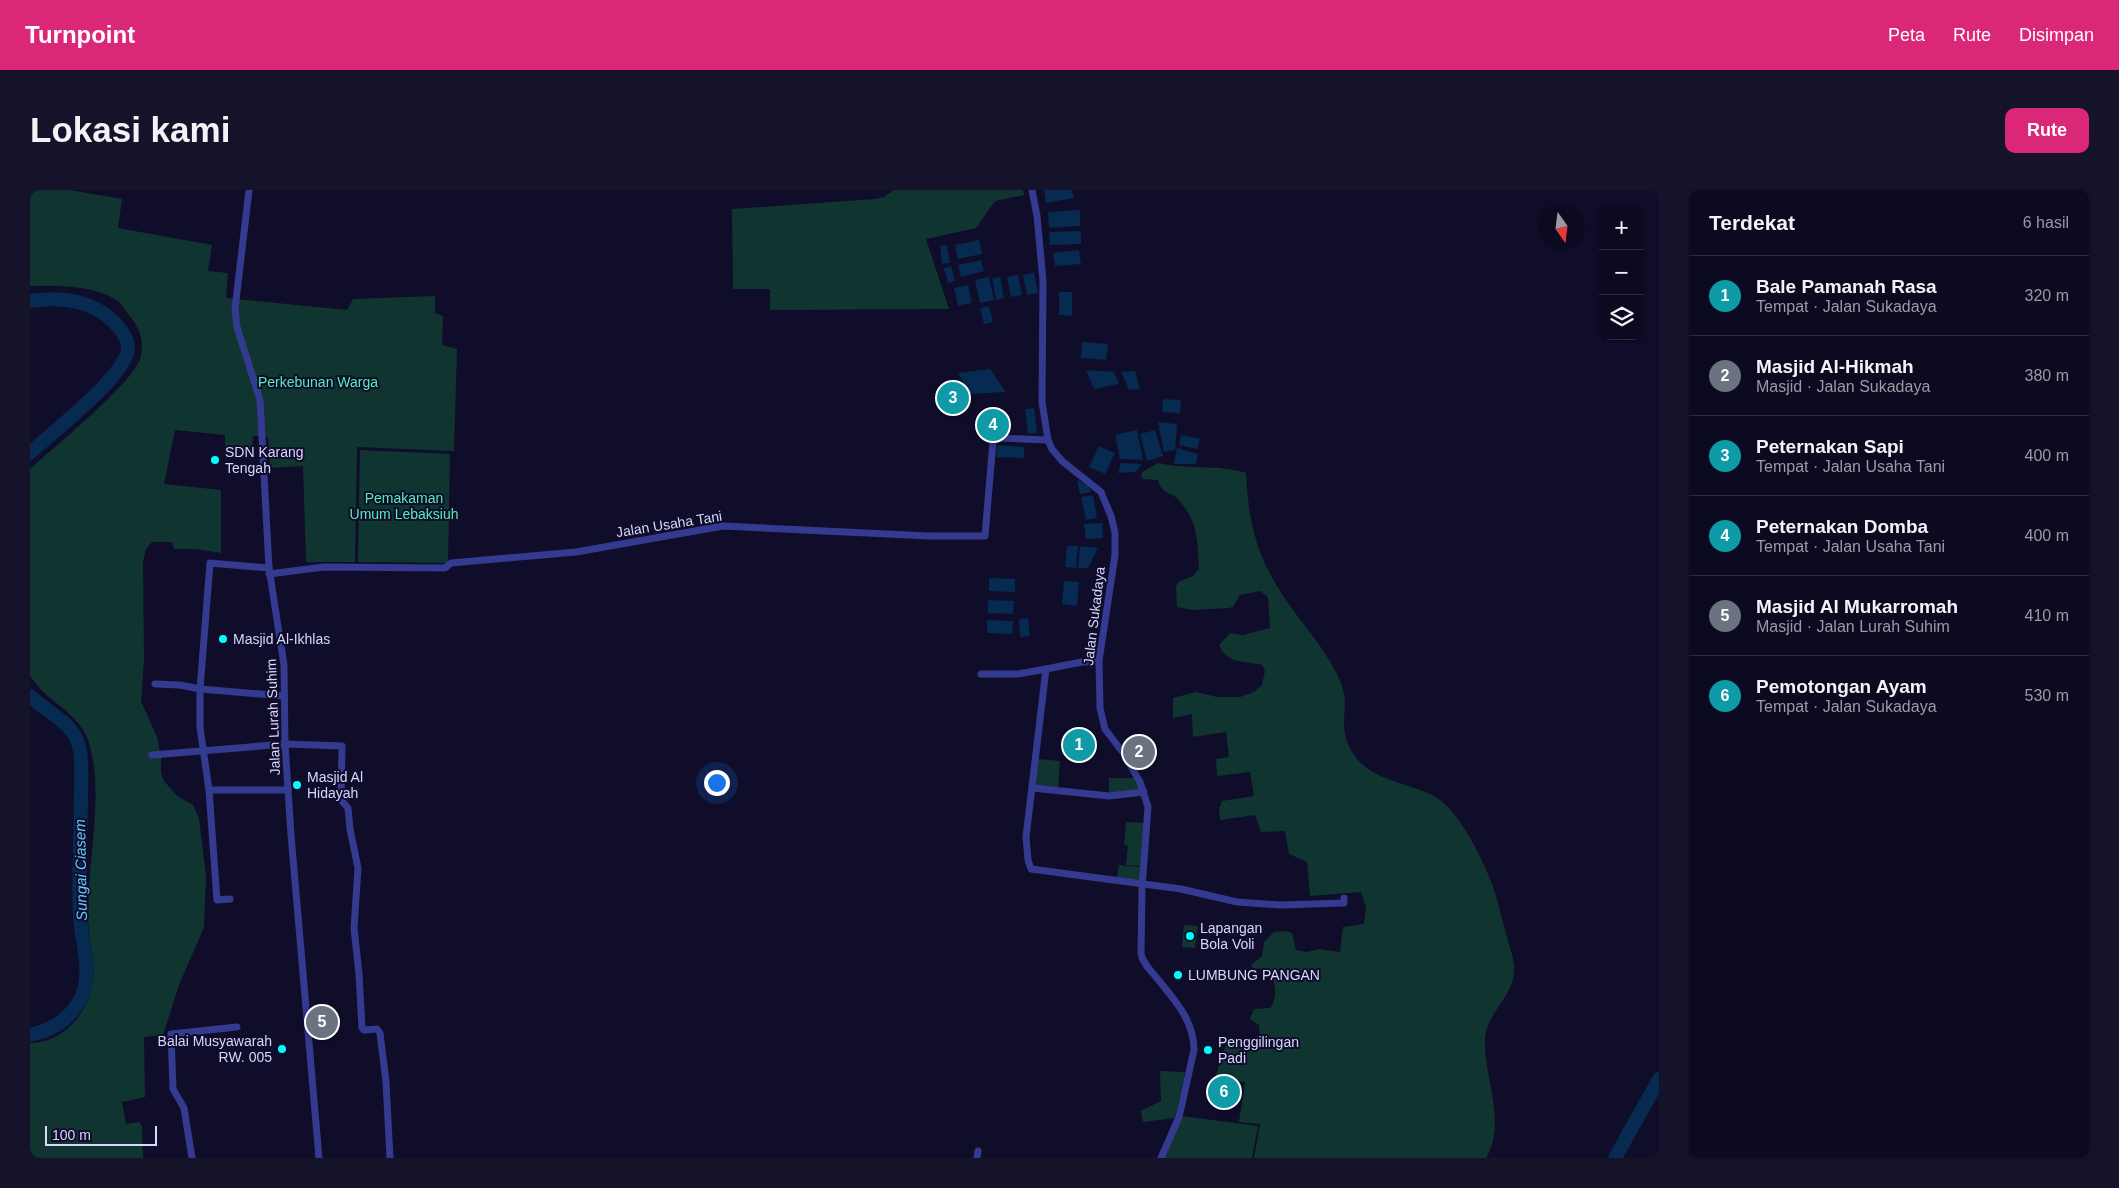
<!DOCTYPE html>
<html lang="id">
<head>
<meta charset="utf-8">
<style>
  :root { --surface:#0b0a20; --page:#141329; --text:#f1f3f6; --muted:#9a9aa5; --line:#2b2b3e; --accent:#db2777 }
  body { margin:0; font-family:Arial,sans-serif; background:var(--page); color:var(--text) }
  .controls { position:absolute; right:15px; top:15px; display:grid; overflow:hidden; border-radius:10px; box-shadow:0 1px 4px #0004 }
  .controls button { width:45px; height:45px; display:grid; place-items:center; padding:0; border:0; border-bottom:1px solid var(--line); background:var(--surface); color:var(--text); font:25px sans-serif }
  .compass { position:absolute; left:1509px; top:15px; width:45px; height:45px; border-radius:50%; background:var(--surface); box-shadow:0 1px 4px #0004; rotate:166deg }
  .scale { position:absolute; left:15px; bottom:12px; width:112px; box-sizing:border-box; padding-left:5px; border:2px solid #d7d7ff; border-top:0; font-size:14px; line-height:18px; white-space:nowrap; color:#d7d7ff; -webkit-text-stroke:4px #0f0d2a; paint-order:stroke }
  .you { position:absolute; left:686px; top:592px; width:18px; height:18px; margin:-12px; border:4px solid #fff; border-radius:50%; background:#1a73e8; box-shadow:0 0 0 8px #1a73e833 }
  .badge { display:grid; place-items:center; width:32px; height:32px; border-radius:50%; background:var(--accent); color:#fff; font-size:16px; font-weight:700 }
  .pin { position:absolute; translate:-50% -50%; border:2px solid #fff; box-shadow:0 1px 5px #0006 }
  .list { margin:0; padding:0; list-style:none }
  h2 { display:flex; justify-content:space-between; align-items:center; height:65px; margin:0; padding:0 20px; font-size:21px }
  h2 small { font-size:16px; font-weight:400; color:var(--muted) }
  .list li { display:grid; grid-template-columns:32px 1fr auto; gap:15px; align-items:center; box-sizing:border-box; height:80px; padding:0 20px; border-top:1px solid var(--line) }
  .list b { display:block; font-size:19px; white-space:nowrap }
  .list p { margin:0; font-size:16px; white-space:nowrap; color:var(--muted) }
  .list em { font-size:16px; font-style:normal; color:var(--muted) }
  .icon { flex:none; width:28px; height:28px; fill:none; stroke:currentColor; stroke-width:2; stroke-linecap:round; stroke-linejoin:round }
  .map { position:relative; flex:none; width:1629px; height:968px; overflow:hidden; border-radius:10px }
  header { display:flex; align-items:center; gap:30px; box-sizing:border-box; height:70px; padding:0 25px; background:var(--accent); color:#fff }
  header strong { font-size:24px }
  nav { display:flex; gap:28px; margin-inline-start:auto; font-size:18px }
  .intro { display:flex; align-items:center; justify-content:space-between; box-sizing:border-box; height:120px; padding:0 30px }
  h1 { margin:0; font-size:35px }
  .button { padding:12px 22px; border-radius:10px; background:var(--accent); color:#fff; font-size:18px; font-weight:700 }
  main { display:flex; gap:30px; padding:0 30px }
  aside { flex:1; background:var(--surface); border-radius:10px; box-shadow:0 1px 4px #0004 }
  .map>svg:first-child { display:block }
  .green { fill:#103530 }
  .water { fill:#062a50 }
  .lines { fill:none; stroke-linecap:round; stroke-linejoin:round }
  .river { stroke:#062a50; stroke-width:14 }
  .street { stroke:#333a8f; stroke-width:7 }
  .poi-dot { fill:#03fffc; stroke:#0f0d2a; stroke-width:2 }
  .labels { text-anchor:middle; stroke-width:4; stroke-linejoin:round; paint-order:stroke }
  .park-label { font-size:14px; fill:#55edb6; stroke:#0f0d2a }
  .poi-label { font-size:14px; fill:#d7d7ff; stroke:#0f0d2a; text-anchor:start }
  .street-label { font-size:14px; fill:#d7d7ff; stroke:#0f0d2a }
  .water-label { font-size:15px; font-style:italic; fill:#65c9ff; stroke:#0f0d2a }
</style>
</head>
<body>
<header>
<strong>Turnpoint</strong>
<nav><a>Peta</a><a>Rute</a><a>Disimpan</a></nav>
</header>
<div class="intro"><h1>Lokasi kami</h1><a class="button">Rute</a></div>
<main>
<div class="map">
<svg width="1629" height="968" viewBox="0 0 1629 968">
  <rect width="100%" height="100%" fill="#0f0d2a"/>
  <g class="green">
    <path d="M0,0H40L92,9L88,38L182,55L178,81L198,83L196,108L317,120L323,109L405,106V123L413,126L412,155L427,159L424,261L327,257L325,372H276L273,276L240,278L238,247L223,246L222,261L195,263V245L145,240L134,294L191,300V363L166,359H144L142,352H122L116,359L113,371L114,471L111,511L127,547L131,567V583L134,591L147,606L163,615L169,628L176,686L174,737L149,795L133,845L114,847L115,907L92,912L96,934L109,932L112,936L113,968H0V853C29,853 52,830 60,804C69,777 57,748 58,721C58,667 75,602 58,550C51,530 33,519 18,506C11,501 6,493 0,486V279C23,258 102,194 110,169C115,150 110,138 98,124C95,120 92,115 89,112C68,95 25,95 0,96Z"/>
    <path d="M864,0H993L994,5L965,11L946,38L896,49L919,119L740,120V99H703L702,19L845,9L854,7Z"/>
    <path d="M330,260L420,264L418,373L328,372Z"/>
    <path d="M1128,273C1157,280 1188,274 1216,283C1219,341 1229,373 1263,420C1280,443 1300,466 1311,493C1322,521 1303,538 1327,569C1344,590 1380,594 1402,605C1428,617 1454,671 1463,697C1469,713 1472,730 1477,747C1479,756 1483,765 1484,774C1487,806 1456,821 1455,850C1454,888 1477,933 1456,968H1224L1230,934L1209,932L1215,892L1185,888L1196,854L1218,853L1230,847L1229,835L1220,829L1224,819L1240,818C1249,806 1245,792 1239,780L1223,778L1221,775L1232,766L1234,752L1244,742L1256,741L1262,743L1266,760L1277,762L1289,759L1310,762L1313,737L1334,734L1336,718L1331,702L1280,706L1277,672L1259,664L1255,641L1231,642L1225,625L1190,630L1189,619L1192,611L1224,606L1220,582L1187,586L1186,569L1199,567L1196,542L1163,547L1162,524L1143,528V508L1166,502L1187,507H1210L1224,502L1232,495L1235,481L1232,475C1215,471 1196,474 1189,455L1200,443L1213,445L1240,438L1238,407L1230,401L1210,405L1203,417L1198,418L1162,420L1147,417L1146,397L1148,392L1163,386L1169,379C1168,362 1168,339 1159,324C1156,319 1149,309 1144,306C1135,301 1131,301 1128,290L1113,289L1111,286L1112,282Z"/>
    <path d="M1008,569L1030,571L1028,599L1005,596Z"/>
    <path d="M1079,588H1106L1112,601L1079,605Z"/>
    <path d="M1096,632L1115,633L1111,676L1096,675L1098,656L1094,655Z"/>
    <path d="M1089,675L1111,677L1110,690L1087,688Z"/>
    <path d="M1154,735L1168,736L1165,758L1152,757Z"/>
    <path d="M1130,881L1155,882L1145,928L1113,932L1111,921L1131,911Z"/>
    <path d="M1151,926L1228,936L1222,968H1134Z"/>
  </g>
  <g class="water">
    <path d="M1014,0H1042L1044,8L1016,13Z"/>
    <path d="M1050,20V36L1019,38L1018,22Z"/>
    <path d="M1051,41V54L1020,55L1019,42Z"/>
    <path d="M949,50L952,64L928,69L925,55Z"/>
    <path d="M917,55L920,73L912,74L910,56Z"/>
    <path d="M1049,60L1051,74L1025,76L1023,63Z"/>
    <path d="M951,70L954,81L931,87L928,75Z"/>
    <path d="M921,76L925,91L918,93L914,78Z"/>
    <path d="M1004,83L1008,103L997,105L993,85Z"/>
    <path d="M988,85L992,105L981,107L977,87Z"/>
    <path d="M959,87L964,110L950,113L945,90Z"/>
    <path d="M970,87L974,108L966,110L962,88Z"/>
    <path d="M938,95L942,113L928,116L924,98Z"/>
    <path d="M1029,102H1042V126L1029,125Z"/>
    <path d="M959,116L963,132L954,134L950,118Z"/>
    <path d="M1052,152L1078,154L1076,170L1051,168Z"/>
    <path d="M960,179L976,202L940,204L928,183Z"/>
    <path d="M1056,180L1084,182L1089,194L1064,199Z"/>
    <path d="M1105,181L1110,199L1099,200L1091,182Z"/>
    <path d="M1133,209L1151,210L1150,223L1132,222Z"/>
    <path d="M1004,218L1007,243L998,244L995,219Z"/>
    <path d="M1128,232L1147,234L1145,260L1134,262Z"/>
    <path d="M1107,240L1113,270L1090,269L1085,245Z"/>
    <path d="M1125,240L1133,266L1117,271L1110,244Z"/>
    <path d="M1151,245L1170,249L1167,259L1149,255Z"/>
    <path d="M967,255L994,257V268L966,267Z"/>
    <path d="M1069,256L1085,263L1075,284L1059,277Z"/>
    <path d="M1147,258L1168,264L1166,274H1144Z"/>
    <path d="M1091,273L1112,274L1106,282L1088,283Z"/>
    <path d="M1047,290L1058,295L1061,302L1050,304Z"/>
    <path d="M1063,305L1067,328L1056,330L1051,307Z"/>
    <path d="M1072,333L1073,348L1056,349L1054,334Z"/>
    <path d="M1037,356H1048L1046,378L1035,377Z"/>
    <path d="M1050,356L1068,358L1058,378H1048Z"/>
    <path d="M959,388L985,389V402L959,401Z"/>
    <path d="M1034,391L1049,392L1047,416L1032,414Z"/>
    <path d="M958,410L984,411L983,424L958,423Z"/>
    <path d="M998,428L1000,446L990,447L989,429Z"/>
    <path d="M957,430L983,431L982,444L957,443Z"/>
  </g>
  <g class="lines">
    <g class="river">
      <path d="M0,111C26,107 55,109 77,126C86,133 97,145 98,157C99,184 21,243 0,263"/>
      <path d="M0,506C14,520 39,531 47,550C53,565 51,586 51,602C51,644 48,686 50,727C52,754 62,780 52,806C42,828 23,840 0,845"/>
      <path d="M1585,968L1629,889"/>
    </g>
    <g class="street">
      <path d="M219,0L205,119L207,137L230,210L239,378L254,475L255,554L261,645L289,968"/>
      <path d="M1002,0L1007,26L1013,91L1012,212L1018,250L1022,259L1032,271L1071,302L1081,326L1085,343V365L1069,471L1070,518L1075,539L1094,564L1110,592L1118,617L1112,697L1111,764C1113,773 1120,780 1126,787C1144,809 1164,830 1164,860L1149,927L1131,968"/>
      <path d="M239,378L180,373L170,499L254,506"/>
      <path d="M239,384L294,377L415,378L421,373L546,362L693,336L899,346H955L963,251L971,248L1018,250"/>
      <path d="M1016,479L1052,472L1069,471"/>
      <path d="M951,484H988L1016,479L996,647L998,670L1001,679L1151,699L1207,712L1251,715L1314,713V708"/>
      <path d="M125,494L150,495L170,499V537L179,600L187,710L200,709"/>
      <path d="M122,565L255,554L312,556L311,610L318,618L320,639L328,678L324,738L329,784L332,838L334,840L347,839L350,843L356,892L360,968"/>
      <path d="M1003,598L1079,606L1114,602"/>
      <path d="M179,600H258"/>
      <path d="M162,968L154,918L143,899L141,844L207,837"/>
      <path d="M947,968L948,961"/>
    </g>
  </g>
  <g class="poi-dot">
    <circle cx="185" cy="270" r="5"/>
    <circle cx="193" cy="449" r="5"/>
    <circle cx="267" cy="595" r="5"/>
    <circle cx="1160" cy="746" r="5"/>
    <circle cx="1148" cy="785" r="5"/>
    <circle cx="252" cy="859" r="5"/>
    <circle cx="1178" cy="860" r="5"/>
  </g>
  <g class="labels">
    <g class="park-label">
      <text x="288" y="197">Perkebunan Warga</text>
      <text x="374" y="313">Pemakaman<tspan x="374" dy="16">Umum Lebaksiuh</tspan></text>
    </g>
    <g class="poi-label">
      <text x="195" y="267">SDN Karang<tspan x="195" dy="16">Tengah</tspan></text>
      <text x="203" y="454">Masjid Al-Ikhlas</text>
      <text x="277" y="592">Masjid Al<tspan x="277" dy="16">Hidayah</tspan></text>
      <text x="1170" y="743">Lapangan<tspan x="1170" dy="16">Bola Voli</tspan></text>
      <text x="1158" y="790">LUMBUNG PANGAN</text>
      <text x="242" y="856" text-anchor="end">Balai Musyawarah<tspan x="242" dy="16">RW. 005</tspan></text>
      <text x="1188" y="857">Penggilingan<tspan x="1188" dy="16">Padi</tspan></text>
    </g>
    <g class="street-label">
      <text transform="translate(639 334) rotate(-9)" y="5">Jalan Usaha Tani</text>
      <text transform="translate(1064 426) rotate(-83)" y="5">Jalan Sukadaya</text>
      <text transform="translate(243 527) rotate(-92)" y="5">Jalan Lurah Suhim</text>
    </g>
    <g class="water-label">
      <text transform="translate(51 680) rotate(-91)" y="5">Sungai Ciasem</text>
    </g>
  </g>
</svg>
<div class="controls">
<button>+</button>
<button>−</button>
<button><svg class="icon" aria-label="layers" viewBox="0 0 24 24"><path d="M12 4l9 5-9 5-9-5zM3 14l9 5 9-5"/></svg></button>
</div>
<svg class="compass" viewBox="-18 -18 36 36"><path d="M0-13l5 13h-10z" fill="#e53935"/><path d="M0 13l5-13h-10z" fill="#9a9aa5"/></svg>
<div class="scale">100 m</div>
<div class="you"></div>
<div class="pin badge" style="left:1049px;top:555px;background:#0f9aa8">1</div>
<div class="pin badge" style="left:1109px;top:562px;background:#6b7280">2</div>
<div class="pin badge" style="left:923px;top:208px;background:#0f9aa8">3</div>
<div class="pin badge" style="left:963px;top:235px;background:#0f9aa8">4</div>
<div class="pin badge" style="left:292px;top:832px;background:#6b7280">5</div>
<div class="pin badge" style="left:1194px;top:902px;background:#0f9aa8">6</div>
</div>
<aside>
<h2>Terdekat<small>6 hasil</small></h2>
<ul class="list">
<li><span class="badge" style="background:#0f9aa8">1</span><div><b>Bale Pamanah Rasa</b><p>Tempat · Jalan Sukadaya</p></div><em>320 m</em></li>
<li><span class="badge" style="background:#6b7280">2</span><div><b>Masjid Al-Hikmah</b><p>Masjid · Jalan Sukadaya</p></div><em>380 m</em></li>
<li><span class="badge" style="background:#0f9aa8">3</span><div><b>Peternakan Sapi</b><p>Tempat · Jalan Usaha Tani</p></div><em>400 m</em></li>
<li><span class="badge" style="background:#0f9aa8">4</span><div><b>Peternakan Domba</b><p>Tempat · Jalan Usaha Tani</p></div><em>400 m</em></li>
<li><span class="badge" style="background:#6b7280">5</span><div><b>Masjid Al Mukarromah</b><p>Masjid · Jalan Lurah Suhim</p></div><em>410 m</em></li>
<li><span class="badge" style="background:#0f9aa8">6</span><div><b>Pemotongan Ayam</b><p>Tempat · Jalan Sukadaya</p></div><em>530 m</em></li>
</ul>
</aside>
</main>
</body>
</html>
